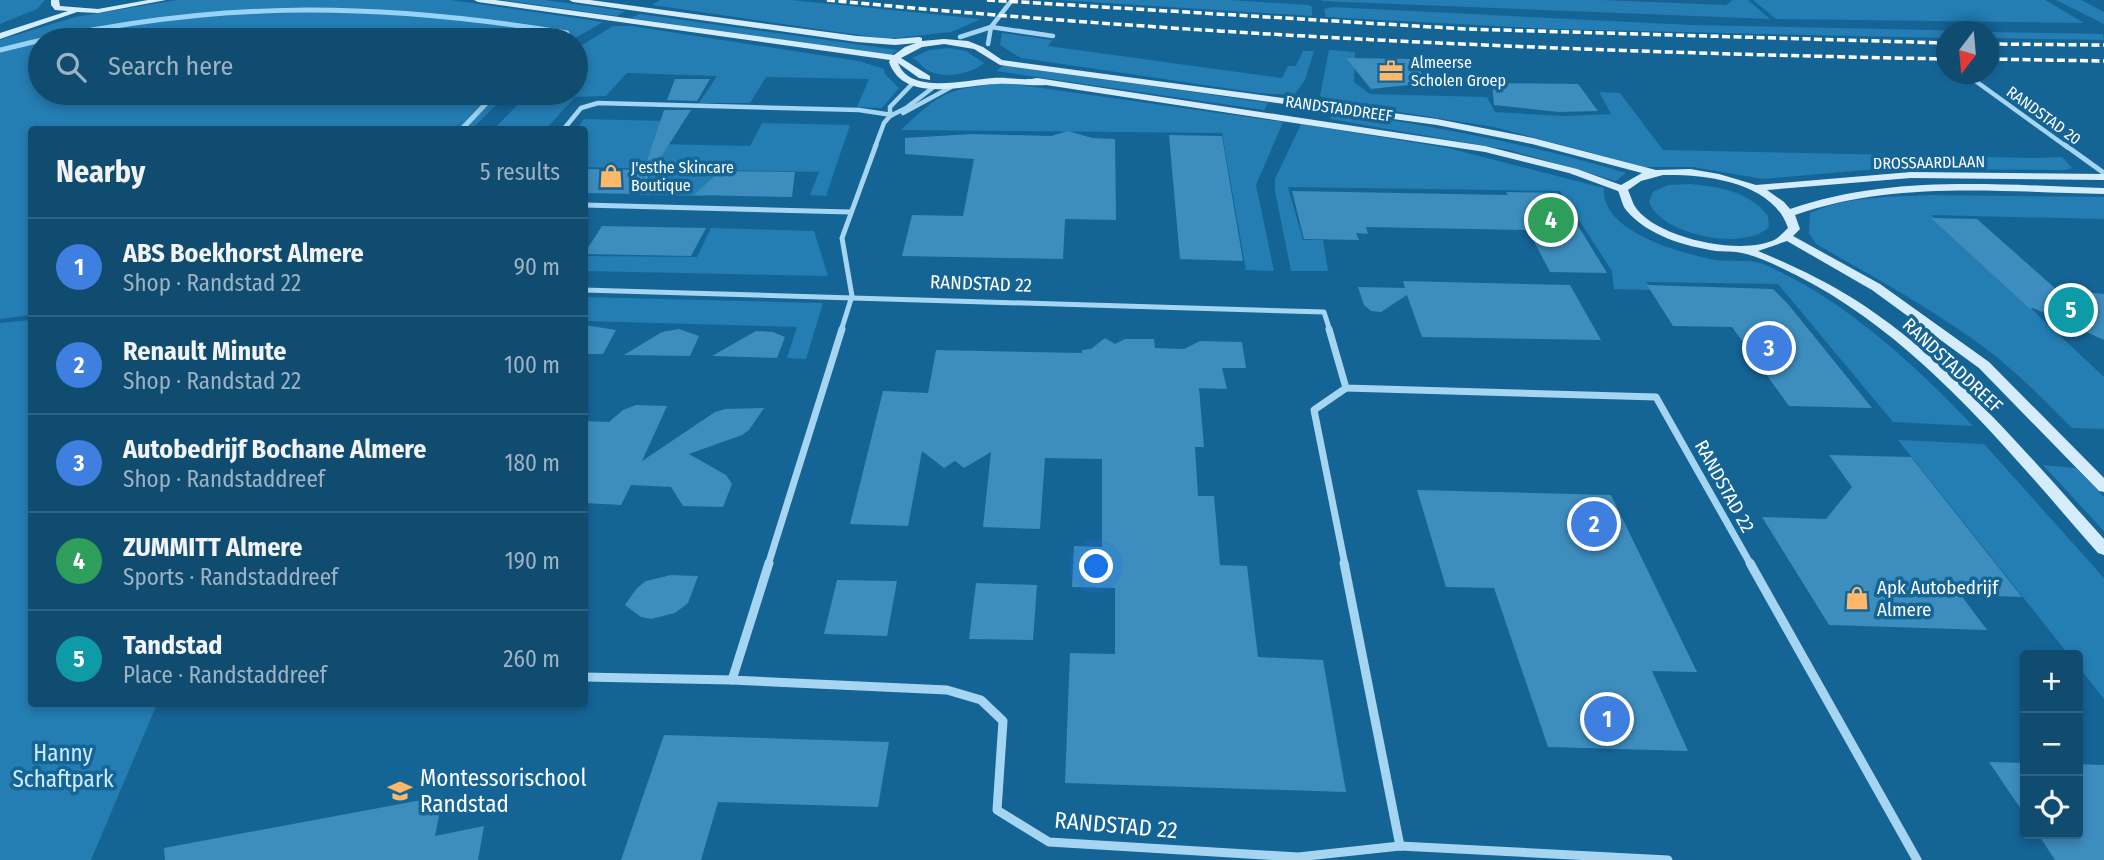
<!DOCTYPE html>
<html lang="en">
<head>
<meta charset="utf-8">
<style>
  :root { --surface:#104b70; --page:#1e5578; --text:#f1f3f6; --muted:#9cb3c3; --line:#306383; --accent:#bca0f2 }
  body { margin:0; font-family:"Fira Sans Condensed",sans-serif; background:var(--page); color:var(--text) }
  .controls { position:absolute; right:21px; bottom:21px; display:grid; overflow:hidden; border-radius:7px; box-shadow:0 4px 10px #0003 }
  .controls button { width:63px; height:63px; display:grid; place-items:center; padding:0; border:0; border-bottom:2px solid var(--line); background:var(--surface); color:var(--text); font:35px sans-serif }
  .compass { position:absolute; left:1936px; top:21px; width:63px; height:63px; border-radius:50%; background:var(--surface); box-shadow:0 4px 10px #0003; rotate:196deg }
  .you { position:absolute; left:1097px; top:567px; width:24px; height:24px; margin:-18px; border:5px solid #fff; border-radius:50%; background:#1a73e8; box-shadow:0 0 0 10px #1a73e833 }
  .badge { display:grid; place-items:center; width:46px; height:46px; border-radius:50%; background:var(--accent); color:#fff; font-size:23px; font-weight:700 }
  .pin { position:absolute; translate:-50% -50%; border:4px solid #fff; box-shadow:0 2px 7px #0006 }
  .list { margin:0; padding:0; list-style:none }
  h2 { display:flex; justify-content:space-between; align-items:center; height:91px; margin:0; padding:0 28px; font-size:30px }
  h2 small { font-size:23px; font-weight:400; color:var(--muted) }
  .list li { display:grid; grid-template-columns:46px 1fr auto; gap:21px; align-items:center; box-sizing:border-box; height:98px; padding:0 28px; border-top:2px solid var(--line) }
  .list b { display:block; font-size:26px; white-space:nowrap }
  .list p { margin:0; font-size:23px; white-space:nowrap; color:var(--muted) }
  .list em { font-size:23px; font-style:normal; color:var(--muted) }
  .icon { flex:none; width:38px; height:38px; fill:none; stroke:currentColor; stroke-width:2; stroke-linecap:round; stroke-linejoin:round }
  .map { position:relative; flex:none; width:2104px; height:860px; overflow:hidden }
  .search { position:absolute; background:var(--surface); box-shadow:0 4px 10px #0003; left:28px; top:28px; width:560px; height:77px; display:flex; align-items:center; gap:18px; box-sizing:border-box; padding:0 24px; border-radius:38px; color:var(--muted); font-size:26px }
  .panel { position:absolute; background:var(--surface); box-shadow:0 4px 10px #0003; left:28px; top:126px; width:560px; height:581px; border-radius:7px }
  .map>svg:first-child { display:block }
  .green { fill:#247db3 }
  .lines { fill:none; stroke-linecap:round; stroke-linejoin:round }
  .stream { stroke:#98d3f5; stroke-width:5 }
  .building { fill:#3d8dbe }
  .minor-far3 { stroke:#a6d5f2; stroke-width:4.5 }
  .minor-far2 { stroke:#a6d5f2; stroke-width:5 }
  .minor-far1 { stroke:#a6d5f2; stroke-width:7 }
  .minor { stroke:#a6d5f2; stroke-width:9 }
  .secondary { fill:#d5ecfc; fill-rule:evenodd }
  .rail { stroke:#fff; stroke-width:3.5; stroke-dasharray:8 3.5; stroke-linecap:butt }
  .labels { text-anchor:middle; stroke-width:7; stroke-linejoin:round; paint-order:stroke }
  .far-poi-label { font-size:16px; fill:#fff; stroke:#156496; text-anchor:start }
  .far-street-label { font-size:16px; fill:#fff; stroke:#156496 }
  .street-label { font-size:19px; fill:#fff; stroke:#156496 }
  .poi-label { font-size:19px; fill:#fff; stroke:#156496; text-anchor:start }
  .near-park-label { font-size:23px; fill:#cdebfc; stroke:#156496 }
  .near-poi-label { font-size:23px; fill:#fff; stroke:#156496; text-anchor:start }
  .near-street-label { font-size:23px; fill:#fff; stroke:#156496 }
</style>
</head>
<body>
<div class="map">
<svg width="2104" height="860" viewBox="0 0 2104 860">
  <rect width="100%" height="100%" fill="#156496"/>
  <g class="green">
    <path d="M0,0H45L37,9L0,24Z"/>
    <path d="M177,0H451L603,22L572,40H40V93H508L472,129H456L464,118L453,130H32L31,315L0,319V40L75,17Z"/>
    <path d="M503,0H545L625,11L617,16Z"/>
    <path d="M660,0H791L981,19L951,32L887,39L652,5Z"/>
    <path d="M1060,0H1229L1309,5L1312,7V16Z"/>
    <path d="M1323,0H1601L1726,5L1733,0H1748L1770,19L1320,1Z"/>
    <path d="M1753,0H2045L2084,23L1776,19Z"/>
    <path d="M2056,0H2081L2104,12V24Z"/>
    <path d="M1332,7L1691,25L1978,31L1946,32V38L1554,29L1326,17L1324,9Z"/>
    <path d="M640,14L898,50L890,56L630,18Z"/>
    <path d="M613,26H631L859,61L884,69L885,74L899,88L882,108L857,107L869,79L766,77L750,103H699L717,76L627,73L606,96L575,97L546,129H494L529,93H576V49Z"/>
    <path d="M1989,32L2103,34L2104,40L1989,38Z"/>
    <path d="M1002,33L1052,40L1048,46L1282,78L1288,66H1296L1303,51H1314L1305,80L1294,95L1259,93L1021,58L1000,45Z"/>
    <path d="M950,48L966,51L984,63C971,74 945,79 929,71C922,68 920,61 912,58L929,50Z"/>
    <path d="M1329,50L1355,52L1354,82L1370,94L1487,97L1495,112L1565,116L1611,114L1599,92L1620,93L1663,150L2036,158L2062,157L2072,168L2066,170L1876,169L1763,179L1693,167H1645L1494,127L1336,102L1320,96Z"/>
    <path d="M1004,65L1268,103L1264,110L996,71Z"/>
    <path d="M1005,83L1283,122L1256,185L1274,271L1246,270L1222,133L901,130C943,90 948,89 1005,83Z"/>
    <path d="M1334,111C1433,126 1530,144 1626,173L1616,181L1509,150L1330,119Z"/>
    <path d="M584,119L666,121L654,144L750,146L762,123L850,125L826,196L810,195L819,172L720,170L705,196L639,195L654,169L585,167L584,130H576Z"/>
    <path d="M1301,124L1448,148L1604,188C1600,232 1683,254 1716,260C1730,262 1751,259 1763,264C1843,298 1914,364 1973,426L1893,422L1778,284L1646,282L1653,290L1614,289L1612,271L1560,191L1288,187L1303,240H1323L1328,271H1291L1275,191V179Z"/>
    <path d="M1690,184C1718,186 1750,192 1768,216L1769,227C1744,252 1661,235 1649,202L1653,192L1668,185Z"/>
    <path d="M1931,195L2104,197V219L1931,215L2104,377V429L2072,428C2043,399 2015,370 1981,345C1929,307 1872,276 1816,244L1809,233L1810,213C1847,196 1890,197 1931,195Z"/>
    <path d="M711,228L814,231L828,276L585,271V256L697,257Z"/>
    <path d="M585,297L823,303L806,359L787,358L797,327L585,321Z"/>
    <path d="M31,320L32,704H157L91,860H0V323Z"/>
    <path d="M1898,440L1984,444L2104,578V699L2078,666V655H2069Z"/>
    <path d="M2043,465L2076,468L2104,497V531Z"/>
  </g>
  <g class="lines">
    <g class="stream">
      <path d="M0,50C199,0 365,0 567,33L555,40"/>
      <path d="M461,130L496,93"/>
    </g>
  </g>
  <g class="building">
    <path d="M1346,58L1414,59L1427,83L1371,89Z"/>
    <path d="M675,79H710L697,101L667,100Z"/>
    <path d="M1492,83L1578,84L1598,111L1559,112L1494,105Z"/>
    <path d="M664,110H691L654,168L646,164Z"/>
    <path d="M1068,131L1092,138L1115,139L1116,220L1065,219L1063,259L902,256L912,215L963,216L974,159L905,154V138L972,134L1051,136Z"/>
    <path d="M1169,135L1222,136L1243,261L1180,259Z"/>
    <path d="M584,169L653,170L637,194L584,193Z"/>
    <path d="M720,171L795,172L792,197L694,195Z"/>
    <path d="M1292,191L1508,195L1506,192L1558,193L1607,273L1550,272L1528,230L1366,227L1368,234L1356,233L1359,240L1304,239Z"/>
    <path d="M1931,218L1977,219L2056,289L2104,294V340L2033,308L2030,309Z"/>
    <path d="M602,226L706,228L691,256L584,254Z"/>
    <path d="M1403,281L1570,285L1601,340L1422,337L1407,295L1381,312L1371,311L1364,305L1358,287L1405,288Z"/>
    <path d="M1647,285L1773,289L1788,304L1872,408L1789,406L1732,327L1673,326Z"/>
    <path d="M584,325L616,330L603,354H584Z"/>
    <path d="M679,329L699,336L690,356L624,355L662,332Z"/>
    <path d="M756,331L773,332L785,337L777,358L712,356Z"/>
    <path d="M1105,338L1115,344L1125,339H1154L1155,348L1184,349L1200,341L1242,342L1246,368H1222L1227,389L1199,388L1204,447H1195L1198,496H1214L1220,565L1247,566L1258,657L1323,660L1346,792L1065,783L1070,653L1115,654V588L1072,587L1074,546L1102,547V459L1045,458L1040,529L983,527L991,452L964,468L955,461L944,468L922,451L908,526L850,524L883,391L928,393L936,350L1082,353V350L1091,349Z"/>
    <path d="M636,405L667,406L642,461L715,412L725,409L764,408L749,430L742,435L689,454L726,475L732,484L723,507L683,506L671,487L631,485L621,505L584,503V421L609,422L623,410Z"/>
    <path d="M1829,455L1911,457L2022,597L1961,595L1987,630L1829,625L1762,517L1826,519L1852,487Z"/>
    <path d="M1417,490L1611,495L1697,672L1652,671L1688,751L1548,747L1494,588L1446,587Z"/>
    <path d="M671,575L698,576L688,603L675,613L651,619L641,617L625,605L637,588L646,581Z"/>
    <path d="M837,580L897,581L887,636L824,634Z"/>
    <path d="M976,583L1037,585L1033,640L969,639Z"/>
    <path d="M664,735L889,742L878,807L718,802L701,860H621Z"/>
    <path d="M1989,762L2025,763V815Z"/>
    <path d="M2078,764L2104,765V860H2055L2038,834H2078Z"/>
    <path d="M443,796L435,836L484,826L478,860H165L164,848Z"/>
  </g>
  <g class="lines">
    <g class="minor-far3">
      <path d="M960,37L991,27L1053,36"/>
      <path d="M988,44L991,27L1012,0"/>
      <path d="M1970,77L2067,147"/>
      <path d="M903,113L951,87"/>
      <path d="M890,116V107L914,82"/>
      <path d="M563,130L581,108L598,103L859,110L892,115"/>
      <path d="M875,147L884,123L890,116L906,108L935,86"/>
    </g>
    <g class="minor-far2">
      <path d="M2065,145L2104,173"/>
      <path d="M584,205L850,212"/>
      <path d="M584,290L1324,312L1330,331"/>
      <path d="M841,331L852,296L842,238L876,145"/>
    </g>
    <g class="minor-far1">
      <path d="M1329,329L1346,388L1656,397L1751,565"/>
      <path d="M768,565L842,329"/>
      <path d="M1345,565L1314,410L1346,388"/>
    </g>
    <g class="minor">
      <path d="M769,563L732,680L947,690L981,700L1003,721L997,810L1049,842L1298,857L1400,846L1668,860"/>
      <path d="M1344,563L1400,846"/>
      <path d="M1750,563L1917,860"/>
      <path d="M584,677L732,680"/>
    </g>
    <g class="secondary">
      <path d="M51,0H59L60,6L98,9L148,0H166L98,13L77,12L0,39V33L68,11L55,10L51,5Z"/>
      <path d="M474,0H495L894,55L905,47L916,43L895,45L857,42L573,2L569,0H590L857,36L895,39L919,37L922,38V41L944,39L968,41L983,47L1002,60L1437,119L1533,138L1656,170L1690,169L1719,174L1756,185L1911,172L2104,174V180L1911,178L1767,190L1784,202L1790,209C1891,174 1999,185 2104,188V194C2001,192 1894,180 1795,215L1800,229L1793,236L1880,284L1989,362L2104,478V492L2099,491L1979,368L1872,290L1787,241L1758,251C1792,265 1823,280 1854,299C1951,361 2027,454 2104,539V555L2098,553C2009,452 1919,337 1796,275C1780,267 1760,257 1742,253C1735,251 1725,252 1716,251C1685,246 1648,236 1626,210C1622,205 1621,197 1618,191L1569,173L1485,152L1046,85C1030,86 1014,83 997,84C963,85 904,104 889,62L890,60L478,2ZM944,44L974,49L1000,65L1437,125L1532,144L1642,173L1621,185L1577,169L1485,146L1037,78C1024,81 1007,77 993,78C966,80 910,95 898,63L919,78L930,80V76L901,58L922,47ZM1663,175C1705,174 1773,182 1788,228C1784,232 1780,236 1776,239C1743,257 1653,238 1634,205C1632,201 1630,194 1628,190L1641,181Z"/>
    </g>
    <g class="rail">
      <path d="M827,0C1199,36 1572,52 1946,59"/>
      <path d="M987,0L1466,29L1946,43"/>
      <path d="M1988,44L2104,45"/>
      <path d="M1988,59L2104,61"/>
    </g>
  </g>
  <defs>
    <g id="office-bare" transform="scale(1.89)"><path d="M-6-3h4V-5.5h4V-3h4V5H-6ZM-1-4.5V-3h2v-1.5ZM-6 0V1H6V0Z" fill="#ffb867" stroke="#156496" stroke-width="2.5" paint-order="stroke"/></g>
    <g id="shop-bare" transform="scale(1.89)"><path d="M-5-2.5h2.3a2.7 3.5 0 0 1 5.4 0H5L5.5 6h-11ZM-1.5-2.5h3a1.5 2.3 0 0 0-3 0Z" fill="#ffb867" stroke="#156496" stroke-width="2.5" paint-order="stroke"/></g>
    <g id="school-bare" transform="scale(1.89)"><path d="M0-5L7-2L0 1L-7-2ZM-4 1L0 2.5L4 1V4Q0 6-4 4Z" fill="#ffb867" stroke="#156496" stroke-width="2.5" paint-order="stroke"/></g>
  </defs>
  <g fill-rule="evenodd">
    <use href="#office-bare" x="1391" y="71"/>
    <use href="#shop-bare" x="611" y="176"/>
    <use href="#shop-bare" x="1857" y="598"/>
    <use href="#school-bare" x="400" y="791"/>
  </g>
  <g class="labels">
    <g class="far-poi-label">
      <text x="1411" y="68">Almeerse<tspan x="1411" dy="18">Scholen Groep</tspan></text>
      <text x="631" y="173">J'esthe Skincare<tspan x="631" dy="18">Boutique</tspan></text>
    </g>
    <g class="far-street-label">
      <text transform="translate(1339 108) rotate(8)" y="6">RANDSTADDREEF</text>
      <text transform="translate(2044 115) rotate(36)" y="6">RANDSTAD 20</text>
      <text transform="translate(1929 162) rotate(-1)" y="6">DROSSAARDLAAN</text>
    </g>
    <g class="street-label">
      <text transform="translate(981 283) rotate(2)" y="7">RANDSTAD 22</text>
      <text transform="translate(1953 365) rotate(43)" y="7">RANDSTADDREEF</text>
      <text transform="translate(1725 486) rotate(61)" y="7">RANDSTAD 22</text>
    </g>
    <g class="poi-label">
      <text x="1877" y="594">Apk Autobedrijf<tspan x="1877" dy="22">Almere</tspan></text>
    </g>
    <g class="near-park-label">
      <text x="63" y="761">Hanny<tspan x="63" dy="26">Schaftpark</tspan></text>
    </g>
    <g class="near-poi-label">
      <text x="420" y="786">Montessorischool<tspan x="420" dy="26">Randstad</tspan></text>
    </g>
    <g class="near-street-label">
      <text transform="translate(1116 825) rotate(5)" y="8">RANDSTAD 22</text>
    </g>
  </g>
</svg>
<div class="controls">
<button>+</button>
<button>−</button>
<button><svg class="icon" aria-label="locate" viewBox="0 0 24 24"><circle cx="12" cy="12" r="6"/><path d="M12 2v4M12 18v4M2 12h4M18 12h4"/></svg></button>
</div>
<svg class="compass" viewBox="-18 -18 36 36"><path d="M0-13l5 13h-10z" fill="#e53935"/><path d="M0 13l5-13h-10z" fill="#9cb3c3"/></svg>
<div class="you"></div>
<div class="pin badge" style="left:1607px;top:719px;background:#3f7fe0">1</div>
<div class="pin badge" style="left:1594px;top:524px;background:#3f7fe0">2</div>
<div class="pin badge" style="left:1769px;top:348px;background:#3f7fe0">3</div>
<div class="pin badge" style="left:1551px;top:220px;background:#2e9e5b">4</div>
<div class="pin badge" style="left:2071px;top:310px;background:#0f9aa8">5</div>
<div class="search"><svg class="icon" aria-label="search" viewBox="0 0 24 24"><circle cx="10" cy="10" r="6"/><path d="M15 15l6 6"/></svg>Search here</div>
<section class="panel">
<h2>Nearby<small>5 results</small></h2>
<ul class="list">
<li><span class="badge" style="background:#3f7fe0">1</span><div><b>ABS Boekhorst Almere</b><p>Shop · Randstad 22</p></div><em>90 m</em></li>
<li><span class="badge" style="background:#3f7fe0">2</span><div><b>Renault Minute</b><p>Shop · Randstad 22</p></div><em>100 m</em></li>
<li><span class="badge" style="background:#3f7fe0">3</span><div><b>Autobedrijf Bochane Almere</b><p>Shop · Randstaddreef</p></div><em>180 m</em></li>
<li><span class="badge" style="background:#2e9e5b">4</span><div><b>ZUMMITT Almere</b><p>Sports · Randstaddreef</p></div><em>190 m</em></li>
<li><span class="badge" style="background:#0f9aa8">5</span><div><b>Tandstad</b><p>Place · Randstaddreef</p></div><em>260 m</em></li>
</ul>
</section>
</div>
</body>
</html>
